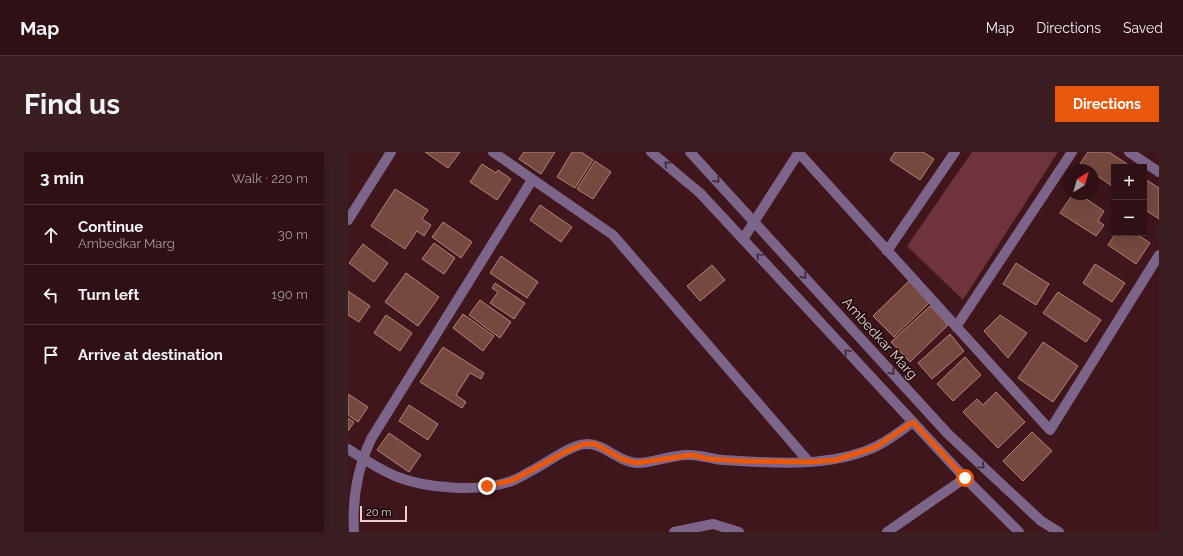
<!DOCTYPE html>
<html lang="en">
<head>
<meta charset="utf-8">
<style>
  :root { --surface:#2e1015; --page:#3a1e22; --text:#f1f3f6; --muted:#a79da0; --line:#493034; --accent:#ea580c }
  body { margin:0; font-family:Raleway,sans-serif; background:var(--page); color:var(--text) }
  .controls { position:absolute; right:12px; top:12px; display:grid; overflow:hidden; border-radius:0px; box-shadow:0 4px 16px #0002 }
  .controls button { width:36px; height:36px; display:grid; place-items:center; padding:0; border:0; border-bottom:1px solid var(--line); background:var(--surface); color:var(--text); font:20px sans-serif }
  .compass { position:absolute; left:715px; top:12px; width:36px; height:36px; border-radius:50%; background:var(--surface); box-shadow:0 4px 16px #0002; rotate:37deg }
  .scale { position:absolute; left:12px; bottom:10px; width:47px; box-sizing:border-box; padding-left:4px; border:2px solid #eaced0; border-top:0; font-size:11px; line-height:14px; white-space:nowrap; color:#eaced0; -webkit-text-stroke:3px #1a080a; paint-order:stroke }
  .stop { position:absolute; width:12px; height:12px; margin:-9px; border:3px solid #ea580c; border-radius:50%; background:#fff }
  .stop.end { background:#ea580c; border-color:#fff; box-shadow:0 1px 4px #0008 }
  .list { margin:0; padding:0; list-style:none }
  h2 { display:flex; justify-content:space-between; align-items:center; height:52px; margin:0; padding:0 16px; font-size:17px }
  h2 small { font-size:13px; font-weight:400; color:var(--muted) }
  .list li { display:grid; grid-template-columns:26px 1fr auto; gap:12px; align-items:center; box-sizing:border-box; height:60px; padding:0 16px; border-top:1px solid var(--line) }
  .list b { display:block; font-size:15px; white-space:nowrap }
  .list p { margin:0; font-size:13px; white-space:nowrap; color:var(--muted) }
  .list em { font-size:13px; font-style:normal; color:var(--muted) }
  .icon { flex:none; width:22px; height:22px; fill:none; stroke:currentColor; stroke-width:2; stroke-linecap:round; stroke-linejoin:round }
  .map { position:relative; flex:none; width:811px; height:380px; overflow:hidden; border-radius:0px }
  header { display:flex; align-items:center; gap:24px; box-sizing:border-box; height:56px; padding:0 20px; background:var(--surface); border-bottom:1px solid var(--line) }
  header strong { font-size:19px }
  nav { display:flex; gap:22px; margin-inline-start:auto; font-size:14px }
  .intro { display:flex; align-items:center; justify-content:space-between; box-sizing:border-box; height:96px; padding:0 24px }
  h1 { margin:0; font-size:28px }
  .button { padding:10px 18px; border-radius:0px; background:var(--accent); color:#fff; font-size:14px; font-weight:700 }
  main { display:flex; gap:24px; padding:0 24px }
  aside { flex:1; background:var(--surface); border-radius:0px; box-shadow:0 4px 16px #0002 }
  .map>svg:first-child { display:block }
  .green { fill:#6f333b }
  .building { fill:#75493f; stroke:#b38378 }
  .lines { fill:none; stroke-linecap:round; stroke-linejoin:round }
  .minor { stroke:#7d658a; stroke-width:10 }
  .oneway { stroke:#3d2937 }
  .route { stroke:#ea580c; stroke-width:5 }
  .labels { text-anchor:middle; stroke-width:3; stroke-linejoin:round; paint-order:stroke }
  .street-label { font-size:14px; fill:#eaced0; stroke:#1a080a }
</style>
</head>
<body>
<header>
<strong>Map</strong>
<nav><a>Map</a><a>Directions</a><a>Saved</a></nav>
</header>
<div class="intro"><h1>Find us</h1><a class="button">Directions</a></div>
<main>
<aside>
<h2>3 min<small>Walk · 220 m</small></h2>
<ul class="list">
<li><svg class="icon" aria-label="ahead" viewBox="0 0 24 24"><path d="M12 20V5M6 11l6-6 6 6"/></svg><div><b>Continue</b><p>Ambedkar Marg</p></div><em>30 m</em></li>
<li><svg class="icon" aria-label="left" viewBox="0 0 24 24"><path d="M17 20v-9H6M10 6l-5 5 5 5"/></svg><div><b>Turn left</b></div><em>190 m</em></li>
<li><svg class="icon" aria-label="arrive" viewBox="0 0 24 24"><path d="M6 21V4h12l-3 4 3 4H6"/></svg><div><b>Arrive at destination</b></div></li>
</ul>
</aside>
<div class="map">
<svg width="811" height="380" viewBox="0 0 811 380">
  <rect width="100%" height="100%" fill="#3e161c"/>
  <path class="green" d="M624,0H710L615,148L559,94Z"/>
  <g class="building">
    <path d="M77,0H112L100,16Z"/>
    <path d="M176,0H207L193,22L171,7Z"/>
    <path d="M224,0H233L245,8L227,36L209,25Z"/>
    <path d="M547,0H575L586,7L572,28L542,8Z"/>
    <path d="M740,0H761L779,12L777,15H766V30L764,34L745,21V18H741L732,12Z"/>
    <path d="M247,9L263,20L245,47L229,37Z"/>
    <path d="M134,12L148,21L150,18L163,27L149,48L122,30Z"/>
    <path d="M797,27L811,36V67L796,57Z"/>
    <path d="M47,37L80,58L74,67L83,73L76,84L69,79L57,97L23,74Z"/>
    <path d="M725,42H731L756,59L750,69L756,73L748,84L712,61Z"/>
    <path d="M192,53L224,75L213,90L182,68Z"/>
    <path d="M95,70L124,90L113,106L84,85Z"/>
    <path d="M768,81H787L802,91L788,112L760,93Z"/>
    <path d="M86,91L107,106L96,122L74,107Z"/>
    <path d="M15,92L40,111L26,130L1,111Z"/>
    <path d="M153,104L190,130L179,146L142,121Z"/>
    <path d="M668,111L701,132L688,153L655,132Z"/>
    <path d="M747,112L777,131L764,150L735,131Z"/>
    <path d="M364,113L377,128L352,149L339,134Z"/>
    <path d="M58,121L91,145L70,174L37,150Z"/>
    <path d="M561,129L582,150L546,185L525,164Z"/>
    <path d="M147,131L177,151L166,167L142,151L150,140L144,136Z"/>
    <path d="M0,139L22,154L11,170L0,163Z"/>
    <path d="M710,140L753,168L738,190L695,161Z"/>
    <path d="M132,148L163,170L152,186L121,163Z"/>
    <path d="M582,154L600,173L562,210L543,190Z"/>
    <path d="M115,162L146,184L135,199L105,176Z"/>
    <path d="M38,163L64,181L52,199L26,181Z"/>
    <path d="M652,163L679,181L660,206L636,179Z"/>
    <path d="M602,182L616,199L584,227L570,211Z"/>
    <path d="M695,190L730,214L705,250L670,226Z"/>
    <path d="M95,195L136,221L133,227L122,221L108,243L118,250L114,256L72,230Z"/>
    <path d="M617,205L633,223L605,249L589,232Z"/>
    <path d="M648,240L677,270L650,296L615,260L629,247L635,253Z"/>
    <path d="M0,242L20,255L10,270L0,263Z"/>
    <path d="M61,253L90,272L80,288L51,269Z"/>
    <path d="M0,266L6,270L0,279Z"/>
    <path d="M684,280L704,299L675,329L655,309Z"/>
    <path d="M41,281L73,303L61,320L29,298Z"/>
  </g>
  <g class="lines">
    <g class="minor">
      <path d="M145,0L265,83L461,310"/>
      <path d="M303,0L352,41L617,326L671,380"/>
      <path d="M342,0L600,282L693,369L711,380"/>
      <path d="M781,0L811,20"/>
      <path d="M451,1L702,278L811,103"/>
      <path d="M0,68L43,0"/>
      <path d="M395,87L451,0"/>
      <path d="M539,99L607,0"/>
      <path d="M608,175L724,0"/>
      <path d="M0,297C15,307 31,317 47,324C79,337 134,341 166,328C173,325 179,321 185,318C199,311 223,292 239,292C257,292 270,310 289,311C307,311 324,302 342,303C353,303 364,307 375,308C425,311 481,316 527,295C540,289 553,279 565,270"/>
      <path d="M6,380C4,347 9,317 23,287L184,28"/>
      <path d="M326,380L365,372L391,380"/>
      <path d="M539,380L617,326"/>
    </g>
  </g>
  <defs><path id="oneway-chevron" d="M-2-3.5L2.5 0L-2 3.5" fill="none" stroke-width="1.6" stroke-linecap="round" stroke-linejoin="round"/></defs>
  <g class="oneway">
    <use href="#oneway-chevron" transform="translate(319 12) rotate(-139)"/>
    <use href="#oneway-chevron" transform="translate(369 28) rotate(48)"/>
    <use href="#oneway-chevron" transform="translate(411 104) rotate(-133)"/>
    <use href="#oneway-chevron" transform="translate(456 124) rotate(48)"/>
    <use href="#oneway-chevron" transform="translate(499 200) rotate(-133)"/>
    <use href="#oneway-chevron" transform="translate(544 220) rotate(48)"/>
    <use href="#oneway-chevron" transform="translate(634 314) rotate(43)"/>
  </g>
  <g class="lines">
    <path class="route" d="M139,334L165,328L221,298L236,292H247L274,307L288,311L344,303L361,307L394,309L461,310L488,308L528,295L565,270L617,326"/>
  </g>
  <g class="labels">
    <g class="street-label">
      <text transform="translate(532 186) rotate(48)" y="5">Ambedkar Marg</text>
    </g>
  </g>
</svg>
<div class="controls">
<button>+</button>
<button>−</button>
</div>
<svg class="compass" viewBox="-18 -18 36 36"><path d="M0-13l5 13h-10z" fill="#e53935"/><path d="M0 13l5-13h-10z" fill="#a79da0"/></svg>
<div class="scale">20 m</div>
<div class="stop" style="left:617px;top:326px"></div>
<div class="stop end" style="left:139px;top:334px"></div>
</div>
</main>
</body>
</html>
